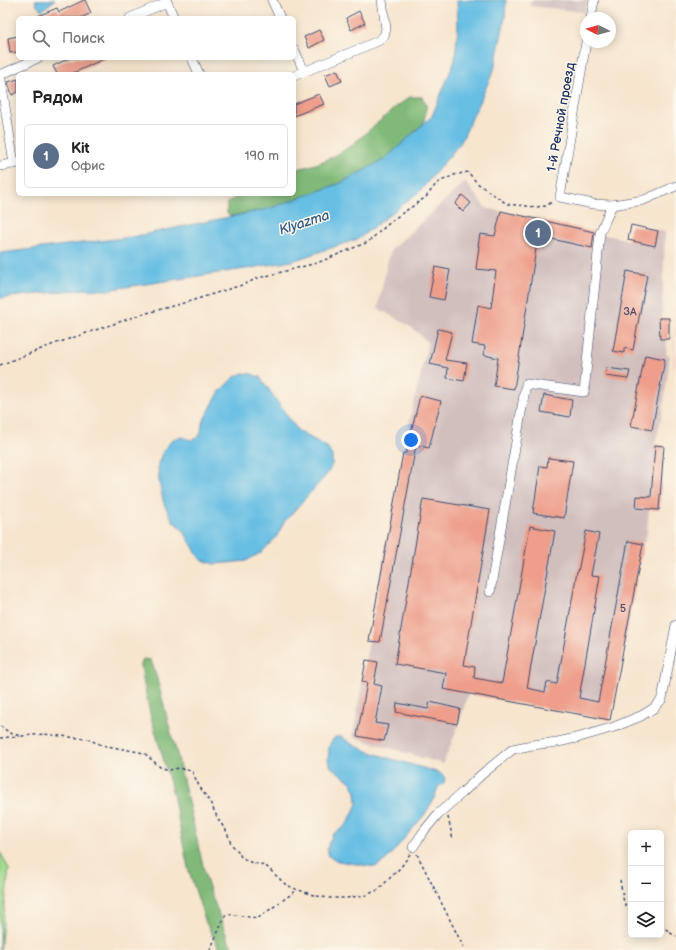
<!DOCTYPE html>
<html lang="ru">
<head>
<meta charset="utf-8">
<style>
  :root { --surface:#fff; --page:#f6f6f6; --text:#222; --muted:#767676; --line:#e0e0e0; --accent:#0b8043 }
  body { margin:0; font-family:"Balsamiq Sans",sans-serif; background:var(--page); color:var(--text) }
  .controls { position:absolute; right:12px; bottom:12px; display:grid; overflow:hidden; border-radius:6px; box-shadow:0 2px 10px #0003 }
  .controls button { width:36px; height:36px; display:grid; place-items:center; padding:0; border:0; border-bottom:1px solid var(--line); background:var(--surface); color:var(--text); font:20px sans-serif }
  .compass { position:absolute; left:580px; top:12px; width:36px; height:36px; border-radius:50%; background:var(--surface); box-shadow:0 2px 10px #0003; rotate:276deg }
  .you { position:absolute; left:411px; top:440px; width:14px; height:14px; margin:-10px; border:3px solid #fff; border-radius:50%; background:#1a73e8; box-shadow:0 0 0 6px #1a73e833 }
  .badge { display:grid; place-items:center; width:26px; height:26px; border-radius:50%; background:var(--accent); color:#fff; font-size:13px; font-weight:700 }
  .pin { position:absolute; translate:-50% -50%; border:2px solid #fff; box-shadow:0 1px 4px #0006 }
  .list { margin:0; padding:0; list-style:none }
  h2 { display:flex; justify-content:space-between; align-items:center; height:52px; margin:0; padding:0 16px; font-size:17px }
  h2 small { font-size:13px; font-weight:400; color:var(--muted) }
  .list li { display:grid; grid-template-columns:26px 1fr auto; gap:12px; align-items:center; box-sizing:border-box; height:64px; margin:0 8px 8px; padding:0 8px; border:1px solid var(--line); border-radius:6px }
  .list b { display:block; font-size:15px; white-space:nowrap }
  .list p { margin:0; font-size:13px; white-space:nowrap; color:var(--muted) }
  .list em { font-size:13px; font-style:normal; color:var(--muted) }
  .icon { flex:none; width:22px; height:22px; fill:none; stroke:currentColor; stroke-width:2; stroke-linecap:round; stroke-linejoin:round }
  .map { position:relative; flex:none; width:676px; height:950px; overflow:hidden }
  .search { position:absolute; background:var(--surface); box-shadow:0 2px 10px #0003; left:16px; top:16px; width:280px; height:44px; display:flex; align-items:center; gap:10px; box-sizing:border-box; padding:0 14px; border-radius:6px; color:var(--muted); font-size:15px }
  .panel { position:absolute; background:var(--surface); box-shadow:0 2px 10px #0003; left:16px; top:72px; width:280px; height:124px; border-radius:6px }
  .map>svg:first-child { display:block }
  .built { fill:#f6d2c4 }
  .industrial { fill:#d1bfbe }
  .green { fill:#a2da8c; stroke:#5e8475 }
  .forest { fill:#81ba78; stroke:#4e746b }
  .water { fill:#66bee3; stroke:#4076a0 }
  .building { fill:#ee9e8a }
  .lines { fill:none; stroke-linecap:round; stroke-linejoin:round }
  .minor-casing { stroke:#3c4a6f; stroke-width:10 }
  .path { stroke:#3c4a6f; stroke-width:1.5; stroke-dasharray:3 3; stroke-linecap:butt }
  .minor { stroke:#fff; stroke-width:9 }
  .labels { text-anchor:middle; stroke-width:3; stroke-linejoin:round; paint-order:stroke }
  .number-label { font-size:11px; fill:#504b69 }
  .street-label { font-size:13px; fill:#1b2f5e; stroke:#fbf7ec }
  .water-label { font-size:14px; font-style:italic; fill:#325a86; stroke:#fbf7ec }
</style>
</head>
<body>
<div class="map">
<svg width="676" height="950" viewBox="0 0 676 950">
  <rect width="100%" height="100%" fill="#fbf7ec"/>
  <filter id="ink" filterUnits="userSpaceOnUse"><feTurbulence type="fractalNoise" baseFrequency=".025" numOctaves="2"/><feDisplacementMap in="SourceGraphic" scale="8" xChannelSelector="R" yChannelSelector="G"/><feConvolveMatrix kernelMatrix="1 2 1 2 8 2 1 2 1" color-interpolation-filters="sRGB"/></filter>
  <filter id="wash" filterUnits="userSpaceOnUse"><feTurbulence type="fractalNoise" baseFrequency=".012" numOctaves="4" result="noise"/><feDisplacementMap in="SourceGraphic" scale="16" xChannelSelector="R" yChannelSelector="G"/><feGaussianBlur stdDeviation="0.9" result="paint"/><feColorMatrix in="noise" values="0 0 0 0 0 0 0 0 0 0 0 0 0 0 0 0 0 1.4 0 .05"/><feComposite in="paint" operator="in"/></filter>
  <g filter="url(#wash)">
    <rect width="100%" height="100%" fill="#f7e5ce"/>
    <path class="built" d="M676,299V367H673Z"/>
    <g class="industrial">
      <path d="M531,0H588L584,12L530,6Z"/>
      <path d="M465,182L486,208L628,240L631,225L665,232L662,318H669V339H667L666,354L670,355L663,410L655,444L664,446L659,510H649L647,534L643,544L610,720L468,694L459,724L443,764L353,737L369,641L407,432L428,342L411,327L378,308L388,258L392,249Z"/>
    </g>
    <path class="green" d="M0,851L9,869L0,950Z"/>
    <g class="forest">
      <path d="M410,97H422L426,104V112L423,124L385,159L341,183L268,209L232,216L227,214V204L239,194H294V170L316,164L333,157L351,146L396,107Z"/>
      <path d="M143,659L151,660L158,682L168,722L177,754L206,879L228,940L234,950H220L206,923L188,868L173,794L161,751L150,714L143,679L141,665Z"/>
    </g>
    <g class="water">
      <path d="M35,0H55L42,10L37,6Z"/>
      <path d="M457,0H506L505,18L494,70L461,142L420,191L358,239L292,261L245,269L106,290L85,289L0,298V253L132,237L268,209L341,183L385,159L432,116L455,60L458,26Z"/>
      <path d="M243,373L251,374L260,377L298,431L327,447L332,456V464L328,473L319,483L284,522L277,536L262,552L246,561L227,563L214,564L200,559L183,530L173,521L164,504L159,481L158,464L163,451L173,439L183,437L190,440L197,438L201,433L202,423L220,391L233,378Z"/>
      <path d="M335,737H342L350,743L367,751L392,759L440,773L445,778L444,783L438,787L434,799L425,814L386,860L375,867L338,861L329,856L327,850L329,843L333,834L343,828L349,821L357,804L356,792L351,782L331,767L328,760L329,747L331,742Z"/>
    </g>
    <g id="blocks">
      <g class="building">
        <path d="M84,0H85L91,13L81,18H33L57,8L59,12Z"/>
        <path d="M359,11L365,23L351,30L346,18Z"/>
        <path d="M319,30L324,40L309,48L304,37Z"/>
        <path d="M18,36V52L10,53L8,38Z"/>
        <path d="M70,58H106L71,74H57L53,66Z"/>
        <path d="M337,70L342,81L330,86L325,75Z"/>
        <path d="M18,79V92L12,95L8,82Z"/>
        <path d="M319,94L324,104L294,116V104Z"/>
        <path d="M462,195L471,203L463,212L455,204Z"/>
        <path d="M501,211L594,232L592,248L538,236L514,389L494,386L498,358L484,355L485,346L472,344L478,305L491,308L496,271L476,269L479,246H478L480,234L495,236Z"/>
        <path d="M631,225L658,231L655,246L628,240Z"/>
        <path d="M435,267L450,270L444,300L429,297Z"/>
        <path d="M627,271L647,275L633,350L624,348V353L613,351Z"/>
        <path d="M659,318H669V339H660Z"/>
        <path d="M438,329L452,332L445,360L467,363L464,381L447,378L448,368L430,364Z"/>
        <path d="M645,355L665,359L652,430L631,426Z"/>
        <path d="M606,368L630,371L628,379L605,376Z"/>
        <path d="M544,395L572,400L570,417L541,412Z"/>
        <path d="M420,396L441,401L429,448L416,445L380,642L369,641L403,453H406Z"/>
        <path d="M655,445L664,446L659,510L636,508L637,496L651,497Z"/>
        <path d="M548,458L573,461L564,518L533,513L540,466L547,467Z"/>
        <path d="M423,499L490,510L464,665L475,667L474,678L502,683L530,526L555,531L527,688L545,692L547,682L557,684L577,572H578L586,531L599,534L591,575L600,576L579,698L598,702L628,541L643,544L610,720L443,689L446,673L395,664Z"/>
        <path d="M366,660L378,662L374,684L382,686L375,723L388,725L384,741L357,736L367,683L362,682Z"/>
        <path d="M430,702L460,709L457,724L396,712L397,703L428,709Z"/>
      </g>
    </g>
  </g>
  <g filter="url(#ink)">
    <use href="#blocks" fill-opacity="0" stroke="#3c4a6f" stroke-width="1"/>
    <g class="lines">
      <g class="minor-casing">
        <g id="minor">
          <path d="M166,0L174,18"/>
          <path d="M272,0L280,18"/>
          <path d="M130,18L167,2"/>
          <path d="M591,18L594,0"/>
          <path d="M586,42L560,197L593,204L612,205L644,200L676,186"/>
          <path d="M294,49L304,71"/>
          <path d="M192,58L199,74"/>
          <path d="M0,74L14,164"/>
          <path d="M0,75L38,58"/>
          <path d="M294,76L378,41L384,36L386,29L382,0"/>
          <path d="M0,166L18,163"/>
          <path d="M490,592L526,384L584,392L600,233L612,205"/>
          <path d="M413,847L424,831L438,814L463,792L481,775L513,749L532,745L558,742L580,737L614,727L641,716L654,708L662,699L676,625"/>
        </g>
      </g>
      <g class="path">
        <path d="M0,365L54,344L140,315L194,300L245,284L258,278L317,263L368,242L395,218L410,208L426,197L437,183L454,175L468,172L477,183L507,204L536,207L546,206L553,201"/>
        <path d="M0,726L10,733L22,736L44,734L87,739L102,745L144,753L160,767L169,770L179,768L192,771L198,784L211,804L218,819L227,832L231,844L238,851L241,857L252,863L260,864L267,867L285,884L293,888L316,896L330,898H346L366,895L378,890L401,867L410,854"/>
        <path d="M0,738L20,736"/>
        <path d="M448,817L453,840"/>
        <path d="M417,854L465,950"/>
        <path d="M620,880L624,903L631,911"/>
        <path d="M661,925L672,934L676,936"/>
        <path d="M210,950L226,914L258,918L297,890"/>
      </g>
      <use href="#minor" class="minor"/>
    </g>
  </g>
  <g class="labels">
    <g class="number-label">
      <text x="630" y="315">3А</text>
      <text x="623" y="612">5</text>
    </g>
    <g class="street-label">
      <text transform="translate(560 117) rotate(-80)" y="5">1-й Речной проезд</text>
    </g>
    <g class="water-label">
      <text transform="translate(304 222) rotate(-18)" y="5">Klyazma</text>
    </g>
  </g>
</svg>
<div class="controls">
<button>+</button>
<button>−</button>
<button><svg class="icon" aria-label="layers" viewBox="0 0 24 24"><path d="M12 4l9 5-9 5-9-5zM3 14l9 5 9-5"/></svg></button>
</div>
<svg class="compass" viewBox="-18 -18 36 36"><path d="M0-13l5 13h-10z" fill="#e53935"/><path d="M0 13l5-13h-10z" fill="#767676"/></svg>
<div class="you"></div>
<div class="pin badge" style="left:538px;top:233px;background:#5c6f8a">1</div>
<div class="search"><svg class="icon" aria-label="search" viewBox="0 0 24 24"><circle cx="10" cy="10" r="6"/><path d="M15 15l6 6"/></svg>Поиск</div>
<section class="panel">
<h2>Рядом<small></small></h2>
<ul class="list">
<li><span class="badge" style="background:#5c6f8a">1</span><div><b>Kit</b><p>Офис</p></div><em>190 m</em></li>
</ul>
</section>
</div>
</body>
</html>
